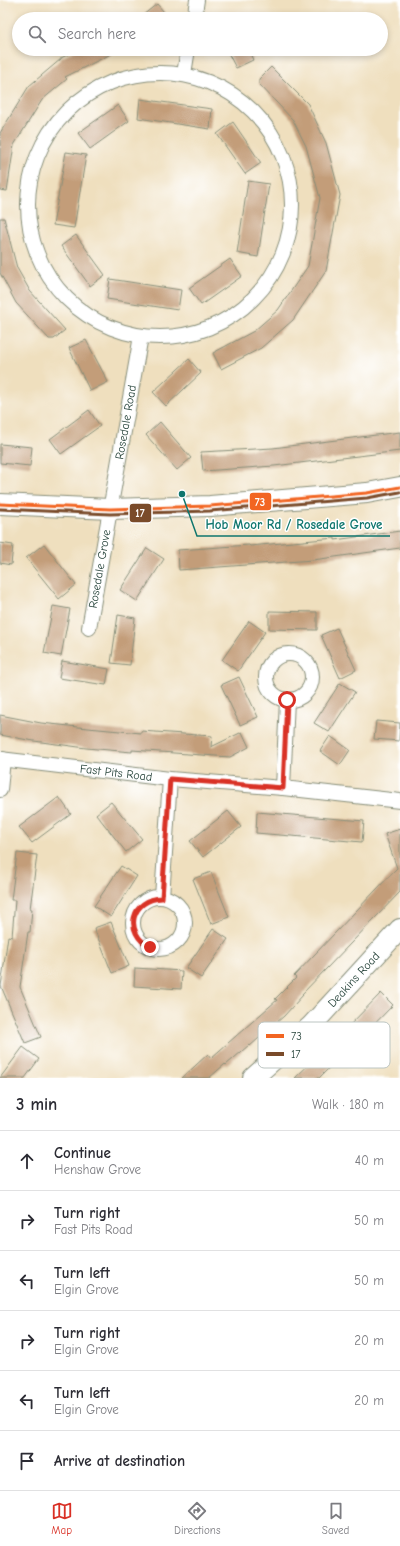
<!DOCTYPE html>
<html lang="en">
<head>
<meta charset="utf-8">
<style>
  :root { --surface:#fff; --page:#f7f7f7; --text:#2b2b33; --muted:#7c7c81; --line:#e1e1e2; --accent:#d93025 }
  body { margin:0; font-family:"Comic Neue",sans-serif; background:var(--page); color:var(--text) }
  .stop { position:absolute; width:12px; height:12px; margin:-9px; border:3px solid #d93025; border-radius:50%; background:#fff }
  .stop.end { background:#d93025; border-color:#fff; box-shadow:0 1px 4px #0008 }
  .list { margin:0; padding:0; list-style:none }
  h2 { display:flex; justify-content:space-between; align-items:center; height:52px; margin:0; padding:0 16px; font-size:17px }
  h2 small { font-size:13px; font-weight:400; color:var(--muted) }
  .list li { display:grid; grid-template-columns:26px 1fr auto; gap:12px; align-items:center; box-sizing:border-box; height:60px; padding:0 16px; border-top:1px solid var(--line) }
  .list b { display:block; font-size:15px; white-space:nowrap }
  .list p { margin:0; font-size:13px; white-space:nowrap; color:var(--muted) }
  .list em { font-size:13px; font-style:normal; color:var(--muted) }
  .icon { flex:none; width:22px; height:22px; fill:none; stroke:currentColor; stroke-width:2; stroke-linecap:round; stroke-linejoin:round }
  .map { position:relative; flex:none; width:400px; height:1078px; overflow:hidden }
  .search { position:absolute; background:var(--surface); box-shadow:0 2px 6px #0003; left:12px; right:12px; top:12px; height:44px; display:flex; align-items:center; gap:10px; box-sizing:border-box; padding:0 14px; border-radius:22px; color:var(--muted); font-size:15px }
  .sheet { height:412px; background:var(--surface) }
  nav { display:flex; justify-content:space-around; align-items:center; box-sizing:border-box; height:56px; border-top:1px solid var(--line); background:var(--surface); font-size:11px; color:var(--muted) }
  nav a { display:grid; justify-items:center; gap:2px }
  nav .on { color:var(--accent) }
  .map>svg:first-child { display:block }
  .building { fill:#c39d79 }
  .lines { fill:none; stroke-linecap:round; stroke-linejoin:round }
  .street-casing { stroke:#878e79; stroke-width:16 }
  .secondary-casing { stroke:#878e79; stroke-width:22 }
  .street { stroke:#fff; stroke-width:14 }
  .secondary { stroke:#fff; stroke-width:20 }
  .bus-1-casing { stroke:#fff; stroke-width:6 }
  .bus-2-casing { stroke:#fff; stroke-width:6 }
  .bus-1 { stroke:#f26522; stroke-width:3 }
  .bus-2 { stroke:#7a4b2a; stroke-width:3 }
  .route { stroke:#d93025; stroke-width:5 }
  .labels { text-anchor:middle; stroke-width:3; stroke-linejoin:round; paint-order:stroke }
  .street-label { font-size:12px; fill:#1f3d34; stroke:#fff }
  .key { fill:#fff; stroke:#bcc5c2; stroke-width:1 }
  .key-label { font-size:11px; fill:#1f3d34 }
  .leader { fill:none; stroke:#0f766e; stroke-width:1.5 }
  .callout-dot { fill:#0f766e; stroke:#fff; stroke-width:1.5 }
  .callout-label { font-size:13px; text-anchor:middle; font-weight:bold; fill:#0f766e; stroke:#fff; stroke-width:3; stroke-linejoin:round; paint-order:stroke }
  .line-badge { stroke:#fff; stroke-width:1.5 }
  .badge-label { font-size:11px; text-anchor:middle; font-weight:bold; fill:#fff }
</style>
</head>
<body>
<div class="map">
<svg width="400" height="1078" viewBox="0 0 400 1078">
  <rect width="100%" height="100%" fill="#fff"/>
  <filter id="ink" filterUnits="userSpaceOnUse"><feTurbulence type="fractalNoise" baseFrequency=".025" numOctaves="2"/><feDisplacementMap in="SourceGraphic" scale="8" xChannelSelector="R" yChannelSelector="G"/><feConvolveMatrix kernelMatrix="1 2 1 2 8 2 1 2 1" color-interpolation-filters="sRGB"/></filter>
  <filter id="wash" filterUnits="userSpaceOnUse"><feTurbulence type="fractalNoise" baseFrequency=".012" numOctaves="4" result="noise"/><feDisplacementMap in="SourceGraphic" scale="16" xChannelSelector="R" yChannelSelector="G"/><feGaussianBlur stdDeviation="0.9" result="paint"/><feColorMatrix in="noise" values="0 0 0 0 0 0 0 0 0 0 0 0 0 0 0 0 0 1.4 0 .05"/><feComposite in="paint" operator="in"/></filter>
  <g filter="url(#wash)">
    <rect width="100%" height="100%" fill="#efdfbe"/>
    <g id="blocks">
      <g class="building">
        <path d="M157,4L170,19H138Z"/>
        <path d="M79,49H121L65,77L67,79L42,100L14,145L7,191L0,190V133L29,86L61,59V58Z"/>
        <path d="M226,49H248L253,60L236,68Z"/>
        <path d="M271,67L308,104L326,143L340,195L326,271L293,320L261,348L221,369L213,353L254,331L278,310L308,266L320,198L306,146L293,120L259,84V79Z"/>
        <path d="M140,99L212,109L210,129L138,118Z"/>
        <path d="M118,105L129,121L90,149L78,133Z"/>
        <path d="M233,122L261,163L245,174L217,134Z"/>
        <path d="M66,152L86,155L74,228L53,225Z"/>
        <path d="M248,181L269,184L258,257L237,253Z"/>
        <path d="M0,218H4L17,268L30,291L65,330L54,339H49L16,303L0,273Z"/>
        <path d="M76,235L105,275L90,286L61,246Z"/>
        <path d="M230,259L242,276L201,305L189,288Z"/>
        <path d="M110,279L181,290L178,310L107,299Z"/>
        <path d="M86,340L108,382L90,391L69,348Z"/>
        <path d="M189,359L201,373L166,406L153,392Z"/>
        <path d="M89,410L100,426L61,454L50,439Z"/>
        <path d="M160,422L191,458L177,470L146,435Z"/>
        <path d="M400,432V451L274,466L203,471L201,452L273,448Z"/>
        <path d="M0,444L32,447L30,466L0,463Z"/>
        <path d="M400,531V548L313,560L179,570L178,550L249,545L250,546L335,538V540Z"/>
        <path d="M0,543L13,545L11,565L0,563Z"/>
        <path d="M44,544L76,585L59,599L26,558Z"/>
        <path d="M147,548L164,559L137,601L120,590Z"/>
        <path d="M53,606L70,609L61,656L44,653Z"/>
        <path d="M269,611L317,612V630L269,629Z"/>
        <path d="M118,615L135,618L130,665L111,663Z"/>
        <path d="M249,621L265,632L238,671L222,660Z"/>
        <path d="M337,628L356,670L340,678L321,635Z"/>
        <path d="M62,661L109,669L106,685L59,678Z"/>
        <path d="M239,677L258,717L240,725L221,685Z"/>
        <path d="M340,683L355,692L329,732L314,723Z"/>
        <path d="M0,715L41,723L88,728L141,733V731L212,736L211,747L242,732L249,747L230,757L132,750V752L86,748L34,741L0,735Z"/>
        <path d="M376,721L400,723L399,741L374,739Z"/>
        <path d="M330,736L350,750L340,765L320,751Z"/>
        <path d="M59,797L71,814L32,843L19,827Z"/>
        <path d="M111,802L142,839L126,852L96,814Z"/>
        <path d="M228,811L241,827L203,857L190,841Z"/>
        <path d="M257,812L364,821L362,842L256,833Z"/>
        <path d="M400,829V892L302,994L303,995L284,1016L250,1046L249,1045L226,1065L225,1064L209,1078H182L208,1054L211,1058L277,1000L275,999L296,978L294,976L397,868L385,834Z"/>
        <path d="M17,853L37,855L30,909H32L30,932H28L20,987L41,1037L25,1043L1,986L8,936L12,937L15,900H11Z"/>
        <path d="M121,866L137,876L111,917L94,906Z"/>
        <path d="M211,872L229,917L211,924L193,879Z"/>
        <path d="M111,922L129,966L112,973L94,928Z"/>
        <path d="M213,929L228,939L201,978L186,968Z"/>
        <path d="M135,968L182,971L181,989L134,986Z"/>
        <path d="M381,993L393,1005L355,1044L357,1046L340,1061L338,1059L319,1078H295L323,1051L326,1054L351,1029L349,1026Z"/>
        <path d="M23,1047L39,1059L25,1078H0Z"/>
      </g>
    </g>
  </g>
  <g filter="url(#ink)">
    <use href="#blocks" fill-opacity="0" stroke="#878e79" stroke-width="1"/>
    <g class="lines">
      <g class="street-casing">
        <g id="street">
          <path d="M194,19L197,0"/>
          <circle cx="160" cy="205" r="132"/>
          <path d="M184,74L188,49"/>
          <path id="s1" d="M89,628L141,336"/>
          <circle cx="289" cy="677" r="23"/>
          <path id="s2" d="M0,759L170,779L283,788L400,801"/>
          <path d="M283,788L287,700"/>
          <path d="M0,790L3,759"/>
          <path d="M162,897L170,779"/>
          <circle cx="159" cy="923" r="26"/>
        </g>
      </g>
      <g class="secondary-casing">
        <g id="secondary">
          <path d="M0,504L110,509L210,506L367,493L400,487"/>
          <path id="s3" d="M253,1078L311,1026L400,929"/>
        </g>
      </g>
      <use href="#street" class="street"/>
      <use href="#secondary" class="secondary"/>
      <g class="bus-1-casing">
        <path id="bus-1" d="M0,504L110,509L210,506L367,493L400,487"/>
      </g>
      <g class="bus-2-casing">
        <path id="bus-2" d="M0,509L110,514L210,511L367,498L400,492"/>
      </g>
      <use href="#bus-1" class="bus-1"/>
      <use href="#bus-2" class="bus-2"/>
    </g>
  </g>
  <g class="lines" filter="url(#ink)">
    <path class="route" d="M150,947C123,932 131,899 162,898L170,779L283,788L287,700"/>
  </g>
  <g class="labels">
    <g class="street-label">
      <text dy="4" stroke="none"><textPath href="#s1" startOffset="209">Rosedale Road</textPath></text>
      <text dy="4" stroke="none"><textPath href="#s1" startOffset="60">Rosedale Grove</textPath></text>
      <text dy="4" stroke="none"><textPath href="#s2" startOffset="117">Fast Pits Road</textPath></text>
      <text dy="4" stroke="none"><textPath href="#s3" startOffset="141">Deakins Road</textPath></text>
    </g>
  </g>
  <rect x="258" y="1022" width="132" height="46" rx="6" class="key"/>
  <rect x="266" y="1034" width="18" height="4" fill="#f26522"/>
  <rect x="266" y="1052" width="18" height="4" fill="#7a4b2a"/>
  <g class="key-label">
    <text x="291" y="1040">73</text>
    <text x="291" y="1058">17</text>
  </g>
  <path class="leader" d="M182 494L197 536H390"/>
  <circle class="callout-dot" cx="182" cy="494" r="4"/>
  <g class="callout-label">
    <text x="294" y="529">Hob Moor Rd / Rosedale Grove</text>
  </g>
  <g class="line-badge">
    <rect x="249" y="492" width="23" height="19" rx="4" fill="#f26522"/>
    <rect x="129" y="503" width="23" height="20" rx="4" fill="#7a4b2a"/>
  </g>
  <g class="badge-label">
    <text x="260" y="506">73</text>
    <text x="140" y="517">17</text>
  </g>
</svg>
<div class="stop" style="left:287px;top:700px"></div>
<div class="stop end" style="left:150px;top:947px"></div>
<div class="search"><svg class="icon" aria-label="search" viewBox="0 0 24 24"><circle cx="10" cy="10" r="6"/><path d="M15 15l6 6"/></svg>Search here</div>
</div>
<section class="sheet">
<h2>3 min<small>Walk · 180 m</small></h2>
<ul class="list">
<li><svg class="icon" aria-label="ahead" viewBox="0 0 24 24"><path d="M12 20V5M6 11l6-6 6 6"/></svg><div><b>Continue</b><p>Henshaw Grove</p></div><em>40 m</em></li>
<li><svg class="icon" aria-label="right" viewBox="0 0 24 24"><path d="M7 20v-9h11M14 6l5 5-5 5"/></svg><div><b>Turn right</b><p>Fast Pits Road</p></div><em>50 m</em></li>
<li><svg class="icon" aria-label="left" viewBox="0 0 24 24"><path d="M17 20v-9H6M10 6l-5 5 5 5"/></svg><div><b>Turn left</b><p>Elgin Grove</p></div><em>50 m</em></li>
<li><svg class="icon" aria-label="right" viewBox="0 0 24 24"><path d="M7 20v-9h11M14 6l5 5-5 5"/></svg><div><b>Turn right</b><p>Elgin Grove</p></div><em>20 m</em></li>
<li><svg class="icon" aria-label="left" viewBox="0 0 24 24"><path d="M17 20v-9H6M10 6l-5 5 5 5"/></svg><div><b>Turn left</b><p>Elgin Grove</p></div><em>20 m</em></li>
<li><svg class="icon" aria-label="arrive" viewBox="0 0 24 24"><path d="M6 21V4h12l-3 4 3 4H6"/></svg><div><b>Arrive at destination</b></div></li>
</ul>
</section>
<nav>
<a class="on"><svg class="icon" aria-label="map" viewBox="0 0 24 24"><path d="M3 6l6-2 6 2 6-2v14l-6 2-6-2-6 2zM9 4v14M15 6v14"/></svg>Map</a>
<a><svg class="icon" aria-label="directions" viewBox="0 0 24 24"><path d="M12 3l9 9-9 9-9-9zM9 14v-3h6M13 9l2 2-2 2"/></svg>Directions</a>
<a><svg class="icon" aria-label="saved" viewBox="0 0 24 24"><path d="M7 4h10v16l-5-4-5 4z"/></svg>Saved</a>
</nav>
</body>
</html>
